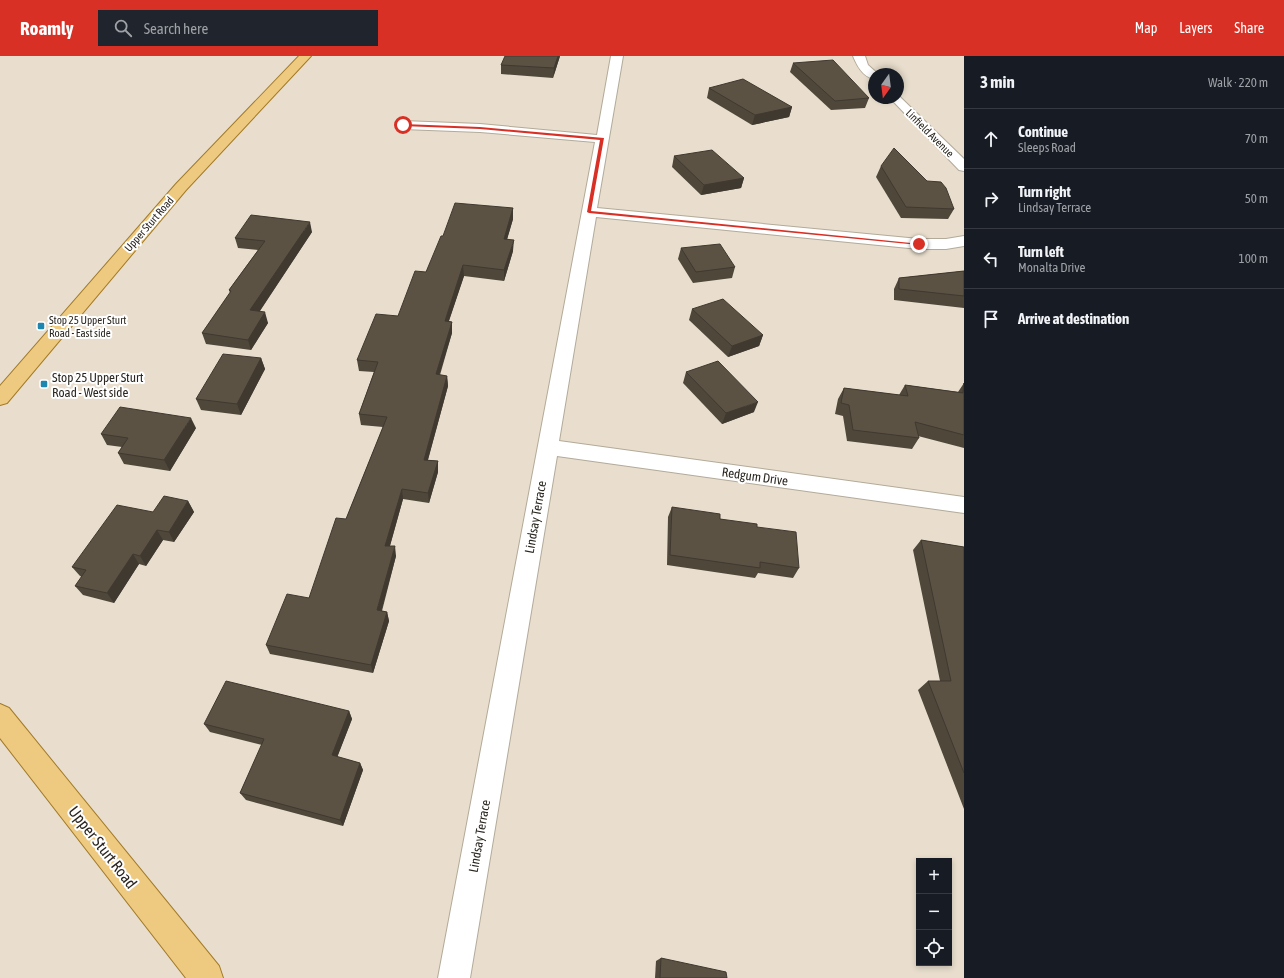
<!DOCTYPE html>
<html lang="en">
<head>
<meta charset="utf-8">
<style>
  :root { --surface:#171b24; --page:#20242c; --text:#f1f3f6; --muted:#9ea1a6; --line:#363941; --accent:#d93025 }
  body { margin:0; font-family:"Asap Condensed",sans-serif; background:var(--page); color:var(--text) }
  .controls { position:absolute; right:12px; bottom:12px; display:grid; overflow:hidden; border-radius:0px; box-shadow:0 2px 6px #0003 }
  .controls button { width:36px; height:36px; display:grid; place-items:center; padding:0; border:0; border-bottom:1px solid var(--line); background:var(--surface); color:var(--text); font:20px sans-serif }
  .compass { position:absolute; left:868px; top:12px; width:36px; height:36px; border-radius:50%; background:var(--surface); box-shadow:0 2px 6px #0003; rotate:194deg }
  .stop { position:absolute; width:12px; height:12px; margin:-9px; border:3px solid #d93025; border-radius:50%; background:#fff }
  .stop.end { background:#d93025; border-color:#fff; box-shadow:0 1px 4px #0008 }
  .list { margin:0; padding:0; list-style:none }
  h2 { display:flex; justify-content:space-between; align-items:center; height:52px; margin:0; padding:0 16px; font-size:17px }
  h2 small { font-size:13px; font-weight:400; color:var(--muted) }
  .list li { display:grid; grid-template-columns:26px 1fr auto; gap:12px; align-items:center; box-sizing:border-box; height:60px; padding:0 16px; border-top:1px solid var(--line) }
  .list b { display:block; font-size:15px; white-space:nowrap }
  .list p { margin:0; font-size:13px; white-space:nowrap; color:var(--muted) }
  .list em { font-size:13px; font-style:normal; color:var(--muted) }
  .icon { flex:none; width:22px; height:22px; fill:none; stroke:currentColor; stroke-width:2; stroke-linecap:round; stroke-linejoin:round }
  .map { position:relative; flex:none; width:964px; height:922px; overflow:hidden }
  header { display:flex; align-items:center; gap:24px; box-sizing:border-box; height:56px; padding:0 20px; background:var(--accent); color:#fff }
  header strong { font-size:19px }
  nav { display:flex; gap:22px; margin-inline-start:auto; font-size:14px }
  .search { width:280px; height:36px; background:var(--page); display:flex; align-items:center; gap:10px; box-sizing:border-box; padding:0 14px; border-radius:0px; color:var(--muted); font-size:15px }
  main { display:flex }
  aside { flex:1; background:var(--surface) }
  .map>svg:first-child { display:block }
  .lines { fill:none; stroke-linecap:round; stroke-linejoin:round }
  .minor-casing { stroke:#b3aa99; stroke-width:2 }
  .major-casing { stroke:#a27a28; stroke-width:2 }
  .minor { fill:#fff; fill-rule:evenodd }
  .major { fill:#eeca80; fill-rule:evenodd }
  .wall { fill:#4e473a }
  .shaded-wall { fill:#403930 }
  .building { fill:#5b5244; stroke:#403930 }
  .route { fill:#d93025 }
  .poi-dot { fill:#1d87af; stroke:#fff; stroke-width:1.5 }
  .labels { text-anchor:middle; stroke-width:4; stroke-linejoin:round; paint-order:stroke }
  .far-street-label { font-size:11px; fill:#2b2720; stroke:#fff }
  .far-poi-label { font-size:11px; fill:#2b2720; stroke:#fff; text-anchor:start }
  .poi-label { font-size:13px; fill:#2b2720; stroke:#fff; text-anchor:start }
  .street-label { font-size:13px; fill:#2b2720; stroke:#fff }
  .near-street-label { font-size:16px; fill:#2b2720; stroke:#fff }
</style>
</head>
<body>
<header>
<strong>Roamly</strong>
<div class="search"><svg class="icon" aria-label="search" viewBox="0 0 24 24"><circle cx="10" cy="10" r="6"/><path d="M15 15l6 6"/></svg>Search here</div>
<nav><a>Map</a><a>Layers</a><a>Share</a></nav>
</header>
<main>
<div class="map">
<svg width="964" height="922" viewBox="0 0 964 922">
  <rect width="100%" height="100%" fill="#e9decd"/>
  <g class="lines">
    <g class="minor-casing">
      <g id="minor">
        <path d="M611,0H623L597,152L919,183H946L964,180V190L946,193H919L596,161L559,385L964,441V457L557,400L470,922H438L595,86L480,76L403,73L398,72L397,69L398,66L403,65L480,68L597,79Z"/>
        <path d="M853,0H865L868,9L878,18H874V23C863,21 857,10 853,0Z"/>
        <path d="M898,39L964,103V115L959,114L890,42H898Z"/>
      </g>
    </g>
    <g class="major-casing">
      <g id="major">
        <path d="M299,0H311L186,134L7,347L0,349V330L176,128Z"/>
        <path d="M0,648L9,652L219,910L223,922H186L0,682Z"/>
      </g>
    </g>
    <use href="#minor" class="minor"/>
    <use href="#major" class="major"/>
  </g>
  <g class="wall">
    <path d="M560,0L553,22L501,18V9Z"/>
    <path d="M793,7L869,42L865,52L831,54L790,16Z"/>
    <path d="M709,32L792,51L789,61L752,69L707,42Z"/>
    <path d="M674,100L744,122L741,132L701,139L672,111Z"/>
    <path d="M881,110L954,153L948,163L901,162L876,121Z"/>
    <path d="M513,152V163L507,183L513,195L504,225L464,220L449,265L452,266V277L440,319L447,320L448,330L428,404L438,405V416L429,447L403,443L390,490L396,500L382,555L387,556L389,565L373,617L270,598L266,589L309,542L346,463L383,371L361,369L359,358L374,316L359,315L357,304L398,260L426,216L443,180Z"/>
    <path d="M312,176L260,255L268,267L251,294L206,288L202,277L230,237L229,234L258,194L238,192L235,182Z"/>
    <path d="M681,192L735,211L732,222L693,227L678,203Z"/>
    <path d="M964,215V252L894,244V233L899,222Z"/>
    <path d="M692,253L763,279L759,290L728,301L689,264Z"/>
    <path d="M261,302L265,313L241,359L201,354L196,343Z"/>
    <path d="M686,316L754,356L722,368L683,327Z"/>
    <path d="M964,327V392L918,380L919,382L912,393L847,385L843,360L835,358L838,343L844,332L899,339L905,329L958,336Z"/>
    <path d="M196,372L170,415L124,408L118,397L122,391L107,389L101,378Z"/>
    <path d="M188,445L194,456L174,486L163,484L146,510L139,508L114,547L83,539L75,530L82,521L80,520L72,511Z"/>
    <path d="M672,451L720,463L757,471L799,512L793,522L758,517L755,522L667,509L668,461Z"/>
    <path d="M921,484L964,491V753L918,634L928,625H940L913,494Z"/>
    <path d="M349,655L352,663L337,701L360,707L363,714L343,770L246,744L240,737L262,689L210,676L204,668Z"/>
    <path d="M661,902L727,922H655L656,905Z"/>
  </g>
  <g class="shaded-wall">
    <path d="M558,0H560L553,22L554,12Z"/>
    <path d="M792,51L789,61L752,69L755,59Z"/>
    <path d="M744,122L741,132L701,139L704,129Z"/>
    <path d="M513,152V163L504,194V183Z"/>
    <path d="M310,166L312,176L253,265L250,254Z"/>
    <path d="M514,184L513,195L504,225V214Z"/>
    <path d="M463,209L464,220L445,276V265Z"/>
    <path d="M265,256L268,267L251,294L248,284Z"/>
    <path d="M452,266V277L436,329V318Z"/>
    <path d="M763,279L759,290L728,301L732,290Z"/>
    <path d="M261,302L265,313L241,359L237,348Z"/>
    <path d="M447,320L448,330L425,414L424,404Z"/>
    <path d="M758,346L754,356L722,368L726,357Z"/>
    <path d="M191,362L196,372L170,415L164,404Z"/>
    <path d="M438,405V416L429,447L428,437Z"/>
    <path d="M402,433L403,443L387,500L385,490Z"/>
    <path d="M188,445L194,456L174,486L169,476Z"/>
    <path d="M157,474L163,484L146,510L140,500Z"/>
    <path d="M395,490L396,500L379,563L377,554Z"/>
    <path d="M133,498L139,508L114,547L107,537Z"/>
    <path d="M387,556L389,565L373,617L371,609Z"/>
    <path d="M349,655L352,663L335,707L332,699Z"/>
    <path d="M360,707L363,714L343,770L340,764Z"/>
  </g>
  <g class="building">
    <path d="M505,0H558L554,12L501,9Z"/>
    <path d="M833,4L869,42L835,45L793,7Z"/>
    <path d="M743,23L792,51L755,59L709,32Z"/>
    <path d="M894,92L927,125L941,126L946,132L954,153L906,151L881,110Z"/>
    <path d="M712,94L744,122L704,129L674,100Z"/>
    <path d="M455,147L513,152L504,183L514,184L504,214L463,209L445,265L452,266L436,318L447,320L424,404L438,405L428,437L402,433L385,490H395L377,554L387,556L371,609L266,589L287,538L309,542L336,462L346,463L387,361L359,358L378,306L357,304L376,258L398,260L415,215L426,216L441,180H443Z"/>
    <path d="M251,159L310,166L250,254L265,256L248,284L202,277L231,235L229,234L265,185L235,182Z"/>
    <path d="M720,188L735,211L696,216L681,192Z"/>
    <path d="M964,215V240L899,233V222Z"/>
    <path d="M723,243L763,279L732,290L692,253Z"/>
    <path d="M223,298L261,302L237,348L196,343Z"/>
    <path d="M718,305L758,346L726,357L686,316Z"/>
    <path d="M964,327V379L915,366L919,382L853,374L849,349L841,347L844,332L908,340L905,329L963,337Z"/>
    <path d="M120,351L191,362L164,404L118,397L128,382L101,378Z"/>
    <path d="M164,440L188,445L169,476L157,474L140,500L133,498L107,537L75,530L86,514L72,511L117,449L153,456Z"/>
    <path d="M672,451L720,458V463L757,468V471L796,476L799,512L760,506V512L670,499Z"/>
    <path d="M921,484L964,491V717L928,625H951Z"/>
    <path d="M226,625L349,655L332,699L360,707L340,764L240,737L264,683L204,668Z"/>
    <path d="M661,902L726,916L727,922H660Z"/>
  </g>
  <path class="route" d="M403,68L480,71L604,82L591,155L921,188L919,189L589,157L587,156L600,84L480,73L402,70Z"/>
  <g class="poi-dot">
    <rect x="37" y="266" width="8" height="8" rx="2"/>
    <rect x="40" y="324" width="8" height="8" rx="2"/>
  </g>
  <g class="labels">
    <g class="far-street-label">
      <text transform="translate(930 77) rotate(45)" y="4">Linfield Avenue</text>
      <text transform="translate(149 168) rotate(-49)" y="4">Upper Sturt Road</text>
    </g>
    <g class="far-poi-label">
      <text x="49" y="268">Stop 25 Upper Sturt<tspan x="49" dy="13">Road - East side</tspan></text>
    </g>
    <g class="poi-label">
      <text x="52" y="326">Stop 25 Upper Sturt<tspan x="52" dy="15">Road - West side</tspan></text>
    </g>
    <g class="street-label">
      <text transform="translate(755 420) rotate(8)" y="5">Redgum Drive</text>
      <text transform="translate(535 461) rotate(-80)" y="5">Lindsay Terrace</text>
      <text transform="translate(479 780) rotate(-80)" y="5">Lindsay Terrace</text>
    </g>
    <g class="near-street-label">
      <text transform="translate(103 791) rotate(52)" y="6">Upper Sturt Road</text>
    </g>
  </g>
</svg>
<div class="controls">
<button>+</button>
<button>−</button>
<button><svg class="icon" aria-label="locate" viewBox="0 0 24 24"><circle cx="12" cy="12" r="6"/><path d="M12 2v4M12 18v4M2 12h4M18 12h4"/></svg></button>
</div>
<svg class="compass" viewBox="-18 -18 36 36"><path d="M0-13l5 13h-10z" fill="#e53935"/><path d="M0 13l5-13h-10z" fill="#9ea1a6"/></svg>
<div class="stop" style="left:403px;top:69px"></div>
<div class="stop end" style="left:919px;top:188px"></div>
</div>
<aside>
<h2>3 min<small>Walk · 220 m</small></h2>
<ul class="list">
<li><svg class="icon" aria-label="ahead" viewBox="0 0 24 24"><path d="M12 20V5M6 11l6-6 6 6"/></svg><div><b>Continue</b><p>Sleeps Road</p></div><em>70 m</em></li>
<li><svg class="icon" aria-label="right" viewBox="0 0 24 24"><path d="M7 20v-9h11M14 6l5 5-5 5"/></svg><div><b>Turn right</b><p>Lindsay Terrace</p></div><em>50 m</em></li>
<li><svg class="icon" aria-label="left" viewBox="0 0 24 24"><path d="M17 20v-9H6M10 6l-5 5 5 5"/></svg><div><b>Turn left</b><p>Monalta Drive</p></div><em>100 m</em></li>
<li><svg class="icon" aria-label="arrive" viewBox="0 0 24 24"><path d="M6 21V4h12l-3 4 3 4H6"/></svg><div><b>Arrive at destination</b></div></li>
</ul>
</aside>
</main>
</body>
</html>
